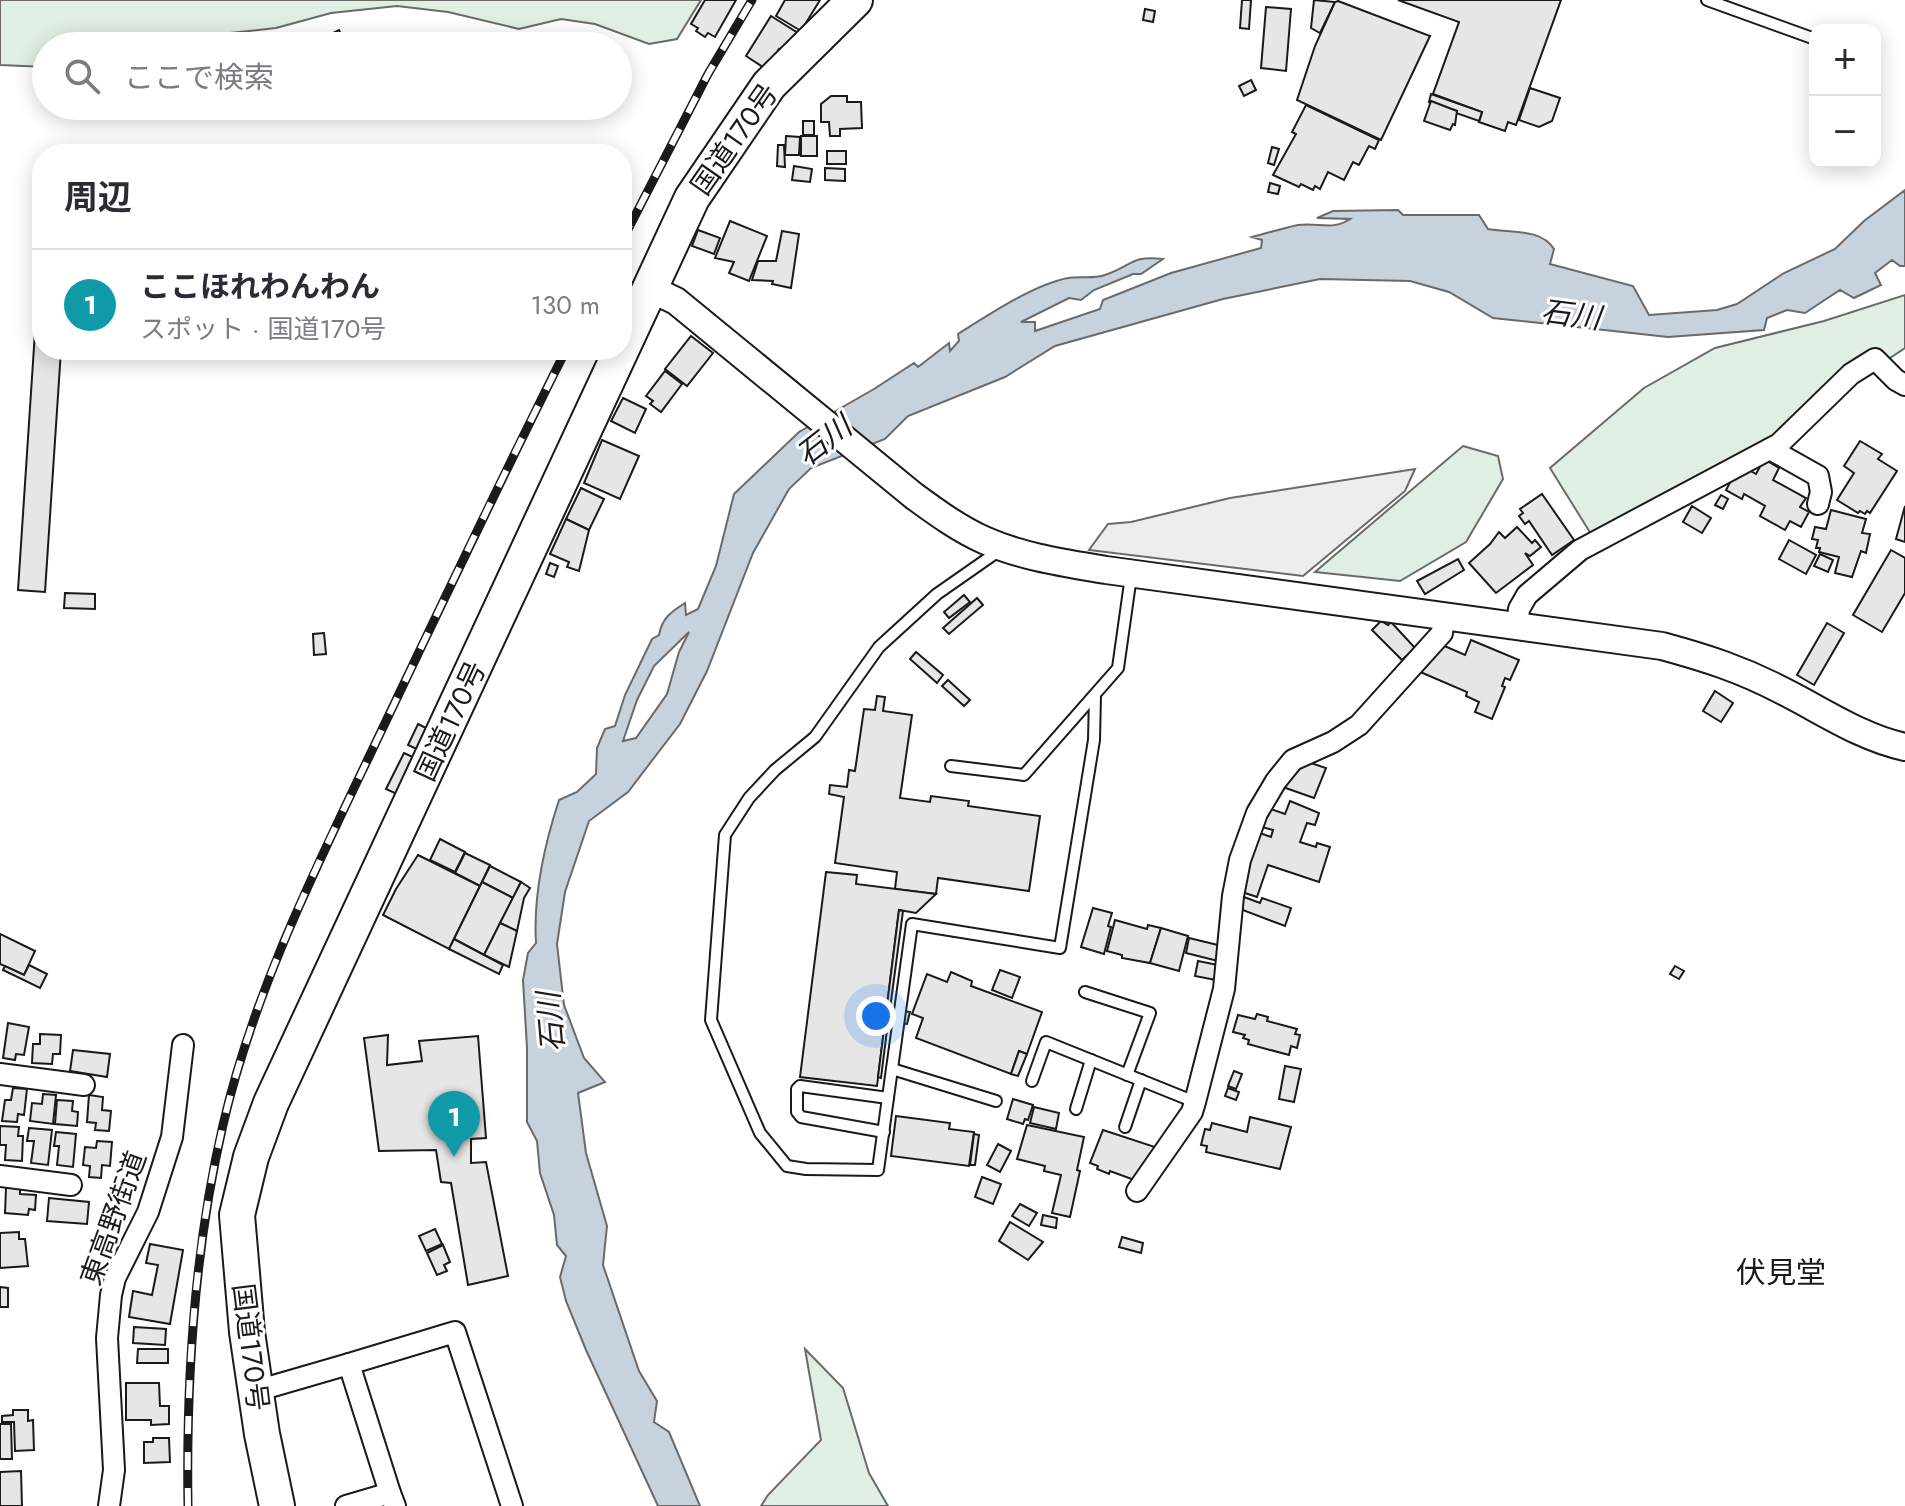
<!DOCTYPE html>
<html lang="ja">
<head>
<meta charset="utf-8">
<style>
  :root { --surface:#fff; --page:#f7f7f7; --text:#2b2b33; --muted:#7c7c81; --line:#e1e1e2; --accent:#1a73e8 }
  body { margin:0; font-family:Jost,"Noto Sans JP",sans-serif; background:var(--page); color:var(--text) }
  .controls { position:absolute; right:24px; top:24px; display:grid; overflow:hidden; border-radius:16px; box-shadow:0 4px 20px #0003 }
  .controls button { width:72px; height:72px; display:grid; place-items:center; padding:0; border:0; border-bottom:2px solid var(--line); background:var(--surface); color:var(--text); font:40px sans-serif }
  .you { position:absolute; left:876px; top:1016px; width:28px; height:28px; margin:-20px; border:6px solid #fff; border-radius:50%; background:#1a73e8; box-shadow:0 0 0 12px #1a73e833 }
  .badge { display:grid; place-items:center; width:52px; height:52px; border-radius:50%; background:var(--accent); color:#fff; font-size:26px; font-weight:700 }
  .pin { position:absolute; translate:-50% -66px; filter:drop-shadow(0 2px 4px #0008) }
  .pin::after { content:''; position:absolute; top:42px; width:28px; height:24px; background:inherit; clip-path:polygon(0 0,100% 0,50% 100%) }
  .list { margin:0; padding:0; list-style:none }
  h2 { display:flex; justify-content:space-between; align-items:center; height:104px; margin:0; padding:0 32px; font-size:34px }
  h2 small { font-size:26px; font-weight:400; color:var(--muted) }
  .list li { display:grid; grid-template-columns:52px 1fr auto; gap:24px; align-items:center; box-sizing:border-box; height:112px; padding:0 32px; border-top:2px solid var(--line) }
  .list b { display:block; font-size:30px; white-space:nowrap }
  .list p { margin:0; font-size:26px; white-space:nowrap; color:var(--muted) }
  .list em { font-size:26px; font-style:normal; color:var(--muted) }
  .icon { flex:none; width:44px; height:44px; fill:none; stroke:currentColor; stroke-width:2; stroke-linecap:round; stroke-linejoin:round }
  .map { position:relative; flex:none; width:1905px; height:1506px; overflow:hidden }
  .search { position:absolute; background:var(--surface); box-shadow:0 4px 20px #0003; left:32px; top:32px; width:600px; height:88px; display:flex; align-items:center; gap:20px; box-sizing:border-box; padding:0 28px; border-radius:44px; color:var(--muted); font-size:30px }
  .panel { position:absolute; background:var(--surface); box-shadow:0 4px 20px #0003; left:32px; top:144px; width:600px; height:216px; border-radius:32px }
  .map>svg:first-child { display:block }
  .green { fill:#e0efe3; stroke:#6a6a6a; stroke-width:2 }
  .parking { fill:#ededed; stroke:#6a6a6a; stroke-width:2 }
  .water { fill:#c6d2dc; stroke:#6a6a6a; stroke-width:2; fill-rule:evenodd }
  .building { fill:#e6e6e6; stroke:#1a1a1a; stroke-width:2 }
  .lines { fill:none; stroke-linecap:round; stroke-linejoin:round }
  .service-casing { stroke:#1a1a1a; stroke-width:14 }
  .minor-casing { stroke:#1a1a1a; stroke-width:24 }
  .tertiary-casing { stroke:#1a1a1a; stroke-width:30 }
  .trunk-casing { stroke:#1a1a1a; stroke-width:38 }
  .service { stroke:#fff; stroke-width:10 }
  .minor { stroke:#fff; stroke-width:20 }
  .tertiary { stroke:#fff; stroke-width:26 }
  .trunk { stroke:#fff; stroke-width:34 }
  .rail-casing { stroke:#1a1a1a; stroke-width:9 }
  .rail { stroke:#fff; stroke-width:6; stroke-dasharray:18; stroke-linecap:butt }
  .labels { text-anchor:middle; stroke-width:6; stroke-linejoin:round; paint-order:stroke }
  .street-label { font-size:28px; fill:#1a1a1a; stroke:#fff }
  .water-label { font-size:30px; font-style:italic; fill:#1a1a1a; stroke:#fff }
  .neighbourhood-label { font-size:30px; fill:#1a1a1a; stroke:#fff }
</style>
</head>
<body>
<div class="map">
<svg width="1905" height="1506" viewBox="0 0 1905 1506">
  <rect width="100%" height="100%" fill="#fff"/>
  <g class="green">
    <path d="M0,0H701L677,39L649,44L595,24L561,19L519,29L448,12L397,6L331,13L276,28L230,33L173,46H46V67L0,65Z"/>
    <path d="M1905,295V348L1765,441L1591,534L1550,468L1644,388L1715,348L1824,321Z"/>
    <path d="M1463,446L1498,456L1503,479L1466,542L1400,581L1315,572Z"/>
    <path d="M805,1349L843,1388L869,1473L888,1506H761L768,1495L821,1440Z"/>
  </g>
  <path class="parking" d="M1415,469L1405,491L1303,576L1089,550L1108,524L1131,522L1230,498Z"/>
  <path class="water" d="M1905,190V266H1900L1892,260L1875,273L1881,285L1854,298L1840,290L1805,313L1787,310L1767,318L1764,330L1668,337L1493,318L1449,292L1410,281L1320,279L1223,299L1055,346L1005,377L908,416L885,439L811,468L789,489L753,553L707,671L680,724L628,792L589,821L565,892L557,944L564,1005L584,1058L605,1082L578,1093L586,1153L607,1226L603,1265L639,1371L657,1401L654,1422L669,1432L700,1506H658L586,1350L566,1301L560,1277L566,1256L557,1245L554,1215L540,1173L537,1141L527,1122V1048L523,980L528,953L536,943C533,895 544,846 559,800L577,792L596,774L597,748L605,729L615,726L625,695L652,639L659,635C662,618 671,612 685,603L686,615L698,609L716,566L734,494L799,432L874,389L914,363L918,367L949,343L950,351L959,341L958,334C988,315 1035,284 1068,278C1080,276 1094,279 1105,275C1132,266 1131,255 1163,259L1141,274H1133L1094,290L1081,300L1069,298L1021,322H1035V331L1100,309L1103,300L1171,273L1261,248L1262,240L1252,237C1268,233 1283,228 1298,225C1318,222 1332,231 1350,219L1317,218L1333,211L1398,210L1403,215H1479L1488,229C1510,233 1541,228 1554,249L1550,264L1633,286L1649,315L1717,310L1737,304L1784,273L1835,249L1864,221ZM689,632L679,652L667,694L636,738L623,741L637,700L654,666Z"/>
  <g class="building">
    <path d="M705,0H736L715,37L708,33L705,37L696,31L698,28L691,24Z"/>
    <path d="M785,0H820L801,31L776,16Z"/>
    <path d="M1242,0H1251L1249,29L1240,28Z"/>
    <path d="M1314,0L1335,2L1320,33L1311,28Z"/>
    <path d="M1398,0H1561L1516,125L1508,122L1505,131L1479,122L1482,112L1433,94L1459,22Z"/>
    <path d="M1338,1L1430,36L1381,140L1297,100L1315,46L1335,2Z"/>
    <path d="M1266,7L1291,9L1286,71L1261,68Z"/>
    <path d="M1145,9L1155,11L1153,22L1143,20Z"/>
    <path d="M771,16L798,33L782,51L779,49L766,69L746,56Z"/>
    <path d="M339,30L343,39L337,42L333,33Z"/>
    <path d="M1251,80L1256,90L1244,96L1239,86Z"/>
    <path d="M1530,88L1560,98L1552,121L1539,127L1519,120Z"/>
    <path d="M1431,94L1482,112L1479,121L1456,113L1457,111L1429,102Z"/>
    <path d="M831,96H847V102H861L862,128L840,129V136H830L829,122H821V104Z"/>
    <path d="M1431,101L1457,111L1455,125L1453,124L1450,130L1424,121Z"/>
    <path d="M1306,105L1379,140L1375,149L1369,146L1359,165L1353,162L1344,180L1328,172L1320,189L1315,186L1313,190L1301,184L1299,187L1273,175L1296,134L1292,132Z"/>
    <rect x="803" y="121" width="11" height="14"/>
    <path d="M786,136L800,137L799,155H785Z"/>
    <rect x="801" y="136" width="16" height="20"/>
    <path d="M778,145H784L785,167L777,166Z"/>
    <path d="M1272,147L1279,149L1274,165L1268,163Z"/>
    <rect x="827" y="151" width="19" height="13"/>
    <path d="M794,166L812,169L810,182L792,180Z"/>
    <path d="M825,168L845,169V181L825,180Z"/>
    <path d="M1270,183L1280,186L1278,194L1268,192Z"/>
    <path d="M730,221L767,236L749,281L729,273L734,262L715,258Z"/>
    <path d="M698,230L720,238L714,254L692,246Z"/>
    <path d="M782,231L799,234L791,288L772,284L773,281L752,280L758,261H776Z"/>
    <path d="M39,271L42,272V350H61L45,592L18,590Z"/>
    <path d="M691,336L713,353L687,386L665,369Z"/>
    <path d="M665,371L682,384L661,412L650,404L653,401L646,396Z"/>
    <path d="M623,398L646,409L635,433L611,421Z"/>
    <path d="M602,440L639,456L620,499L584,483Z"/>
    <path d="M1860,441L1882,454L1878,459L1897,471L1870,513L1867,511L1865,514L1860,511L1858,513L1837,500L1854,473L1844,466Z"/>
    <path d="M1764,459L1779,468L1773,480L1806,498L1800,507L1809,512L1801,527L1790,521L1785,530L1760,516L1765,506L1744,494L1742,499L1726,490L1735,473L1747,469L1756,474Z"/>
    <path d="M581,488L604,499L589,530L566,519Z"/>
    <path d="M1542,494L1574,540L1552,555L1529,521L1525,524L1519,516L1523,513L1520,509Z"/>
    <path d="M1721,495L1728,499L1723,509L1715,505Z"/>
    <path d="M1692,506L1711,518L1702,533L1683,522Z"/>
    <path d="M1905,506V542L1896,539Z"/>
    <path d="M1831,510L1866,519L1862,533L1870,534L1866,553L1861,551L1852,577L1835,573L1839,557L1819,552L1820,548H1816L1818,540L1812,539L1815,527L1826,529Z"/>
    <path d="M566,519L589,530L579,571L567,567L569,562L550,554Z"/>
    <path d="M1517,527L1532,543L1535,540L1541,547L1530,556L1525,553L1533,565L1496,593L1469,563L1490,544L1499,532L1505,538Z"/>
    <path d="M1789,540L1816,555L1806,574L1779,559Z"/>
    <path d="M1891,550L1905,558V593L1882,632L1853,615Z"/>
    <path d="M1820,554L1833,560L1828,572L1814,566Z"/>
    <path d="M1458,559L1464,570L1425,594L1417,581Z"/>
    <path d="M550,563L558,566L554,577L546,574Z"/>
    <path d="M65,593L95,594V609L64,608Z"/>
    <path d="M964,595L970,602L949,618L944,612Z"/>
    <path d="M977,598L983,605L949,634L943,628Z"/>
    <path d="M1381,621L1388,625L1391,622L1415,648L1402,660L1372,630Z"/>
    <path d="M1827,623L1844,633L1814,685L1797,675Z"/>
    <path d="M324,633L326,654L314,655L313,634Z"/>
    <path d="M1471,640L1519,660L1510,680L1505,678L1502,686L1505,687L1492,719L1475,712L1479,702L1466,696L1467,692L1418,671L1440,644L1465,655Z"/>
    <path d="M916,652L943,675L937,683L910,659Z"/>
    <path d="M948,680L970,700L964,706L942,686Z"/>
    <path d="M1715,691L1733,703L1721,722L1703,711Z"/>
    <path d="M877,696L885,697L883,711L912,715L900,798L930,802L931,796L969,801L968,806L1040,816L1029,891L938,878L936,894L895,889L897,872L835,863L844,797L829,794L830,785L847,787L849,770L855,771L864,709L875,710Z"/>
    <path d="M418,724L430,730L421,751L408,745Z"/>
    <path d="M404,753L417,759L399,795L386,789Z"/>
    <path d="M1311,763L1326,768L1314,798L1280,786L1298,768Z"/>
    <path d="M1290,801L1319,813L1315,825L1307,823L1300,842L1316,847L1317,843L1330,847L1319,882L1268,865L1257,897L1239,891L1257,832L1271,837L1273,830L1262,827L1268,808L1285,814Z"/>
    <path d="M440,839L465,852L455,872L430,860Z"/>
    <path d="M465,853L490,865L480,886L455,873Z"/>
    <path d="M418,855L480,886L449,949L383,915L396,889Z"/>
    <path d="M490,866L521,882L513,898L482,882Z"/>
    <path d="M826,872L857,875L856,884L936,894L916,913L899,910L877,1086L800,1077Z"/>
    <path d="M482,882L513,898L484,955L454,939Z"/>
    <path d="M521,882L530,888L524,898L517,931L500,923Z"/>
    <path d="M1244,897L1260,903L1262,898L1291,908L1285,926L1240,909Z"/>
    <path d="M1093,908L1112,913L1108,926L1111,927L1104,954L1081,947Z"/>
    <path d="M899,910L903,911L890,1009L910,1012L907,1024L888,1022L881,1078L878,1077Z"/>
    <path d="M1115,920L1147,929L1148,925L1161,928L1150,963L1122,958V955L1107,951Z"/>
    <path d="M500,923L517,931L509,967L484,955Z"/>
    <path d="M1161,928L1188,936L1179,971L1150,963Z"/>
    <path d="M0,934L35,951L24,975L0,964Z"/>
    <path d="M1189,938L1222,946L1218,961L1186,953Z"/>
    <path d="M454,939L503,965L499,974L449,949Z"/>
    <path d="M1198,961L1218,965L1216,980L1195,976Z"/>
    <path d="M29,965L47,974L40,988L3,970L5,966L24,975Z"/>
    <path d="M1675,966L1684,971L1679,979L1670,974Z"/>
    <path d="M1000,970L1020,977L1012,998L992,990Z"/>
    <path d="M951,972L972,981L971,986L1042,1012L1027,1054L1019,1051L1011,1074L916,1038L923,1018L912,1014L927,974L947,982Z"/>
    <path d="M1257,1014L1268,1017L1267,1021L1297,1029L1295,1034L1300,1035L1297,1048L1291,1046L1289,1055L1248,1044L1249,1040L1243,1038L1245,1035L1233,1032L1238,1015L1255,1019Z"/>
    <path d="M8,1023L29,1027L24,1055L16,1054L15,1060L3,1058Z"/>
    <path d="M40,1034L61,1035L60,1054H53L52,1064L32,1063L33,1044H40Z"/>
    <path d="M388,1035L387,1065L422,1061L419,1041L478,1036L486,1138L471,1139V1163L486,1162L508,1276L468,1285L451,1183L441,1182L436,1150L379,1151L364,1038Z"/>
    <path d="M73,1050L110,1054L107,1077L70,1071Z"/>
    <path d="M1019,1051L1027,1054L1018,1076L1011,1074Z"/>
    <path d="M1285,1066L1301,1069L1294,1102L1279,1099Z"/>
    <path d="M1234,1071L1242,1074L1236,1089L1228,1086Z"/>
    <path d="M13,1088L27,1089L24,1115L18,1114L17,1122L2,1121L5,1100H11Z"/>
    <path d="M1228,1088L1239,1092L1236,1100L1225,1096Z"/>
    <path d="M43,1094L56,1095L53,1124L30,1121L32,1103L42,1104Z"/>
    <path d="M89,1095L103,1097L102,1110L111,1111L109,1131L95,1130L96,1123L87,1122Z"/>
    <path d="M1013,1099L1033,1105L1028,1120L1025,1119L1023,1124L1007,1119Z"/>
    <path d="M57,1100L73,1101L72,1111L78,1112L77,1126L55,1124Z"/>
    <path d="M1034,1107L1059,1113L1056,1129L1030,1123Z"/>
    <path d="M896,1116L950,1123L949,1129L974,1132L969,1166L891,1156Z"/>
    <path d="M1250,1117L1291,1127L1280,1169L1206,1152L1207,1146L1201,1145L1205,1129L1210,1130L1212,1123L1247,1132Z"/>
    <path d="M1027,1125L1084,1137L1077,1170L1080,1171L1070,1217L1052,1213L1061,1175L1044,1171L1045,1166L1017,1159Z"/>
    <path d="M0,1126L19,1127L18,1136H23L22,1161L5,1160L6,1145H0Z"/>
    <path d="M29,1128L52,1130L48,1165L31,1163L34,1141H27Z"/>
    <path d="M1103,1130L1155,1147L1148,1165L1144,1164L1137,1181L1110,1171L1109,1174L1097,1169L1098,1166L1090,1163Z"/>
    <path d="M56,1132L76,1134L73,1167L57,1165L59,1146H54Z"/>
    <path d="M974,1134L979,1135L975,1165H970Z"/>
    <path d="M97,1141L112,1142L110,1166L102,1165L101,1178L89,1177L90,1166L83,1165L85,1147L96,1148Z"/>
    <path d="M998,1144L1011,1151L1000,1172L987,1165Z"/>
    <path d="M982,1177L1001,1184L993,1204L975,1197Z"/>
    <path d="M6,1188H20V1194L36,1195L35,1210L29,1209L28,1215L5,1213Z"/>
    <path d="M49,1198L89,1202L87,1224L47,1221Z"/>
    <path d="M1020,1204L1037,1213L1029,1226L1012,1216Z"/>
    <path d="M1043,1215L1057,1218L1056,1228L1041,1225Z"/>
    <path d="M1010,1222L1043,1242L1028,1260L999,1241Z"/>
    <path d="M435,1229L442,1244L426,1251L419,1236Z"/>
    <path d="M19,1232V1239H25L28,1266L0,1268V1233Z"/>
    <path d="M1122,1237L1143,1243L1141,1253L1119,1247Z"/>
    <path d="M150,1244L183,1250L170,1324L129,1317L133,1291L152,1295L158,1265L146,1263Z"/>
    <path d="M443,1245L450,1262L444,1265L447,1271L437,1275L427,1253Z"/>
    <path d="M0,1287L8,1288V1307H0Z"/>
    <path d="M134,1327L166,1329L165,1345L133,1343Z"/>
    <path d="M138,1349H168V1363H137Z"/>
    <path d="M126,1383H159L160,1406H169V1424L151,1425V1420H126Z"/>
    <path d="M13,1410H28V1421L33,1420L34,1450L15,1451L14,1422H2V1416L13,1415Z"/>
    <path d="M0,1424H11L12,1459H0Z"/>
    <path d="M153,1438H169L170,1462L144,1463V1442H153Z"/>
    <path d="M21,1471L22,1506H0V1472Z"/>
  </g>
  <g class="lines">
    <g class="service-casing">
      <g id="service">
        <path d="M1707,0L1815,39"/>
        <path d="M1000,550L937,594L879,647L815,737L775,770L749,798L725,835L711,1020L760,1133L787,1166L806,1169L878,1170L912,924L1060,948L1094,740L1095,695"/>
        <path d="M951,766L1024,775L1118,668L1131,576"/>
        <path d="M1085,992L1150,1013L1127,1075"/>
        <path d="M892,1069L996,1101"/>
        <path d="M1032,1081L1046,1042L1195,1102"/>
        <path d="M1076,1109L1091,1060"/>
        <path d="M1125,1127L1141,1080"/>
        <path d="M884,1132L801,1117L797,1112V1089L800,1086L888,1098"/>
      </g>
    </g>
    <g class="minor-casing">
      <g id="minor">
        <path d="M1770,449L1818,476L1821,492L1818,504"/>
        <path d="M1517,626L1519,609L1527,595L1580,550L1779,444L1851,374L1875,359L1896,380L1905,385"/>
        <path d="M0,1074L84,1085"/>
        <path d="M0,1176L71,1185"/>
        <path d="M1137,1191L1192,1112L1195,1102L1224,989L1233,896L1240,860L1257,813L1276,781L1293,760L1333,742L1359,725L1442,633L1444,616"/>
        <path d="M256,1391L349,1364"/>
        <path d="M390,1493L349,1364L455,1332L512,1506"/>
        <path d="M109,1506L114,1470L107,1338L111,1295L115,1278L148,1212L172,1137L183,1045"/>
        <path d="M346,1506L390,1493L395,1506"/>
      </g>
    </g>
    <g class="tertiary-casing">
      <path id="tertiary" d="M651,289L676,301L914,496C936,512 959,529 984,540C1022,557 1065,563 1106,570L1662,646C1706,658 1741,669 1783,691C1823,711 1860,737 1905,747"/>
    </g>
    <g class="trunk-casing">
      <path id="trunk" d="M277,1506L262,1434L247,1332L237,1215L251,1157L271,1103L692,198L769,85L855,0"/>
    </g>
    <use href="#service" class="service"/>
    <use href="#minor" class="minor"/>
    <use href="#tertiary" class="tertiary"/>
    <use href="#trunk" class="trunk"/>
    <g class="rail-casing">
      <g id="rail">
        <path d="M622,241L708,74L752,0"/>
        <path d="M188,1506C186,1378 194,1250 223,1125C254,990 318,864 377,740C439,610 501,479 566,350"/>
      </g>
    </g>
    <use href="#rail" class="rail"/>
  </g>
  <g class="labels">
    <g class="street-label">
      <text transform="translate(734 139) rotate(-55)" y="10">国道170号</text>
      <text transform="translate(450 721) rotate(-65)" y="10">国道170号</text>
      <text transform="translate(113 1218) rotate(-70)" y="10">東高野街道</text>
      <text transform="translate(251 1347) rotate(83)" y="10">国道170号</text>
    </g>
    <g class="water-label">
      <text transform="translate(1571 315) rotate(7)" y="10">石川</text>
      <text transform="translate(824 441) rotate(-38)" y="10">石川</text>
      <text transform="translate(551 1022) rotate(-95)" y="10">石川</text>
    </g>
    <g class="neighbourhood-label">
      <text x="1781" y="1283">伏見堂</text>
    </g>
  </g>
</svg>
<div class="controls">
<button>+</button>
<button>−</button>
</div>
<div class="you"></div>
<div class="pin badge" style="left:454px;top:1157px;background:#0f9aa8">1</div>
<div class="search"><svg class="icon" aria-label="search" viewBox="0 0 24 24"><circle cx="10" cy="10" r="6"/><path d="M15 15l6 6"/></svg>ここで検索</div>
<section class="panel">
<h2>周辺<small></small></h2>
<ul class="list">
<li><span class="badge" style="background:#0f9aa8">1</span><div><b>ここほれわんわん</b><p>スポット · 国道170号</p></div><em>130 m</em></li>
</ul>
</section>
</div>
</body>
</html>
